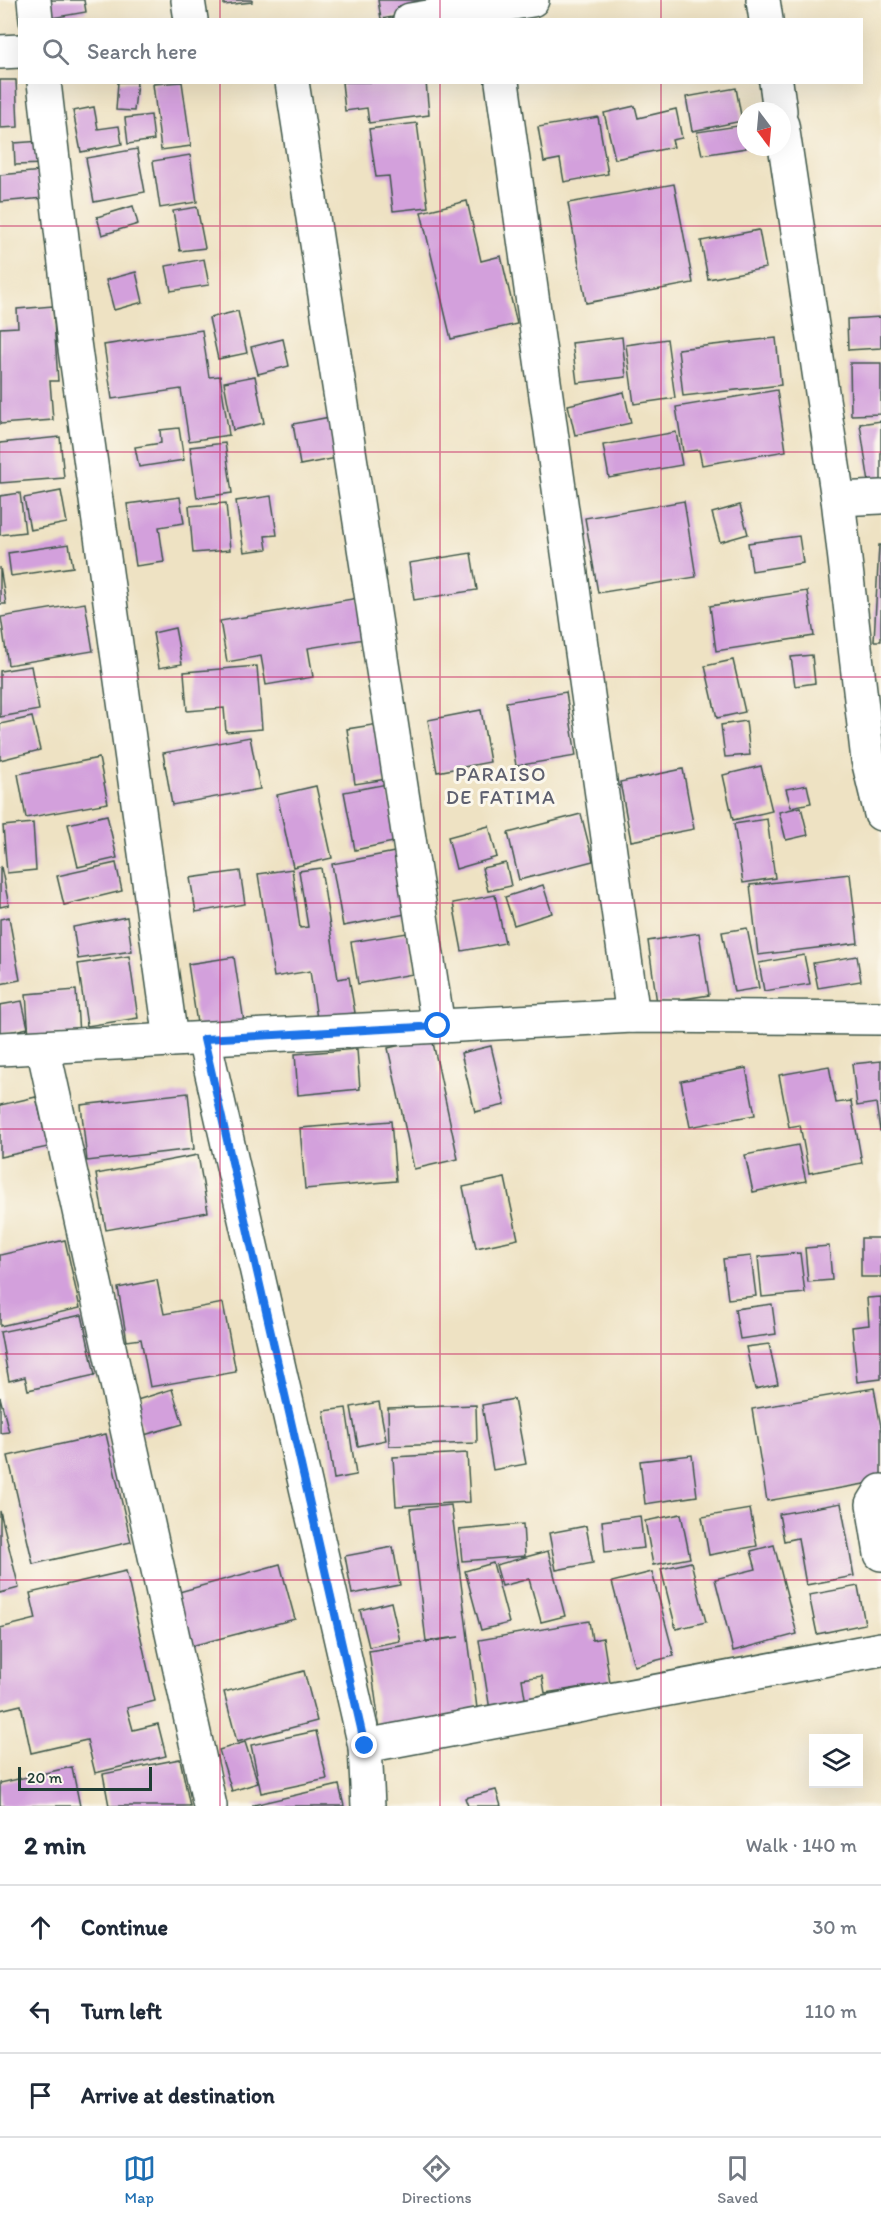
<!DOCTYPE html>
<html lang="en">
<head>
<meta charset="utf-8">
<style>
  :root { --surface:#fff; --page:#f6f6f7; --text:#1f2937; --muted:#747a83; --line:#e0e1e3; --accent:#1f6fb2 }
  body { margin:0; font-family:Itim,sans-serif; background:var(--page); color:var(--text) }
  .controls { position:absolute; right:18px; bottom:18px; display:grid; overflow:hidden; border-radius:0px; box-shadow:0 6px 24px #0002 }
  .controls button { width:54px; height:54px; display:grid; place-items:center; padding:0; border:0; border-bottom:2px solid var(--line); background:var(--surface); color:var(--text); font:30px sans-serif }
  .compass { position:absolute; left:737px; top:102px; width:54px; height:54px; border-radius:50%; background:var(--surface); box-shadow:0 6px 24px #0002; rotate:164deg }
  .scale { position:absolute; left:18px; bottom:15px; width:134px; box-sizing:border-box; padding-left:6px; border:3px solid #1f3d34; border-top:0; font-size:16px; line-height:21px; white-space:nowrap; color:#1f3d34; -webkit-text-stroke:4px #fbf7ec; paint-order:stroke }
  .stop { position:absolute; width:18px; height:18px; margin:-14px; border:4px solid #1a73e8; border-radius:50%; background:#fff }
  .stop.end { background:#1a73e8; border-color:#fff; box-shadow:0 2px 6px #0008 }
  .list { margin:0; padding:0; list-style:none }
  h2 { display:flex; justify-content:space-between; align-items:center; height:78px; margin:0; padding:0 24px; font-size:26px }
  h2 small { font-size:20px; font-weight:400; color:var(--muted) }
  .list li { display:grid; grid-template-columns:39px 1fr auto; gap:18px; align-items:center; box-sizing:border-box; height:84px; padding:0 24px; border-top:2px solid var(--line) }
  .list b { display:block; font-size:22px; white-space:nowrap }
  .list em { font-size:20px; font-style:normal; color:var(--muted) }
  .icon { flex:none; width:33px; height:33px; fill:none; stroke:currentColor; stroke-width:2; stroke-linecap:round; stroke-linejoin:round }
  .map { position:relative; flex:none; width:881px; height:1806px; overflow:hidden }
  .search { position:absolute; background:var(--surface); box-shadow:0 6px 24px #0002; left:18px; right:18px; top:18px; height:66px; display:flex; align-items:center; gap:15px; box-sizing:border-box; padding:0 21px; border-radius:0px; color:var(--muted); font-size:22px }
  .sheet { height:330px; background:var(--surface) }
  nav { display:flex; justify-content:space-around; align-items:center; box-sizing:border-box; height:84px; border-top:2px solid var(--line); background:var(--surface); font-size:16px; color:var(--muted) }
  nav a { display:grid; justify-items:center; gap:3px }
  nav .on { color:var(--accent) }
  .map>svg:first-child { display:block }
  .building { fill:#d3a0dc }
  .lines { fill:none; stroke-linecap:round; stroke-linejoin:round }
  .minor-casing { stroke:#3e5649; stroke-width:36 }
  .minor { stroke:#fff; stroke-width:33 }
  .route { stroke:#1a73e8; stroke-width:8 }
  .grid { fill:none; stroke:#c2185b; stroke-width:1.5; stroke-opacity:0.55 }
  .labels { text-anchor:middle; stroke-width:6; stroke-linejoin:round; paint-order:stroke }
  .neighbourhood-label { font-size:20px; letter-spacing:1.5px; fill:#5e606f; stroke:#fbf7ec }
</style>
</head>
<body>
<div class="map">
<svg width="881" height="1806" viewBox="0 0 881 1806">
  <rect width="100%" height="100%" fill="#fbf7ec"/>
  <filter id="ink" filterUnits="userSpaceOnUse"><feTurbulence type="fractalNoise" baseFrequency=".0167" numOctaves="2"/><feDisplacementMap in="SourceGraphic" scale="12" xChannelSelector="R" yChannelSelector="G"/><feConvolveMatrix kernelMatrix="1 2 1 2 8 2 1 2 1" color-interpolation-filters="sRGB"/></filter>
  <filter id="wash" filterUnits="userSpaceOnUse"><feTurbulence type="fractalNoise" baseFrequency=".008" numOctaves="4" result="noise"/><feDisplacementMap in="SourceGraphic" scale="24" xChannelSelector="R" yChannelSelector="G"/><feGaussianBlur stdDeviation="1.35" result="paint"/><feColorMatrix in="noise" values="0 0 0 0 0 0 0 0 0 0 0 0 0 0 0 0 0 1.4 0 .05"/><feComposite in="paint" operator="in"/></filter>
  <g filter="url(#wash)">
    <rect width="100%" height="100%" fill="#eee2c3"/>
    <g id="blocks">
      <g class="building">
        <path d="M49,0H84L86,12L52,18Z"/>
        <path d="M224,0H252V2L224,5Z"/>
        <path d="M378,0H445L447,8L381,19Z"/>
        <path d="M0,80H16L18,127L0,128Z"/>
        <path d="M118,82H137L134,111L116,110Z"/>
        <path d="M182,82L191,146L161,150L153,84Z"/>
        <path d="M342,82H426L429,115L369,123L367,108L345,111Z"/>
        <path d="M736,88L742,121L692,131L686,97Z"/>
        <path d="M635,106L638,118L676,109L682,138L672,140L674,147L615,159L604,113Z"/>
        <path d="M94,107L98,129L119,126L122,144L81,152L73,111Z"/>
        <path d="M151,115L154,140L128,144L125,118Z"/>
        <path d="M598,117L608,174L564,182L560,159L544,162L538,127Z"/>
        <path d="M417,123L428,207L393,211L389,176L376,177L369,129Z"/>
        <path d="M744,125L746,148L702,155L697,132Z"/>
        <path d="M42,141L44,164L15,165L14,143Z"/>
        <path d="M137,149L145,192L94,202L86,158Z"/>
        <path d="M190,155L197,202L160,208L153,161Z"/>
        <path d="M42,171L44,198L0,202V175Z"/>
        <path d="M674,184L693,283L586,303L568,203Z"/>
        <path d="M467,201L481,261L501,256L517,324L451,339L421,212Z"/>
        <path d="M133,206L138,224L102,235L97,217Z"/>
        <path d="M197,207L205,248L180,251L173,211Z"/>
        <path d="M759,230L766,268L708,279L701,241Z"/>
        <path d="M204,259L209,285L171,291L166,266Z"/>
        <path d="M136,272L143,302L114,310L106,280Z"/>
        <path d="M53,306L58,381H50L53,420L0,424V328L18,327L17,309Z"/>
        <path d="M238,311L247,353L218,359L209,318Z"/>
        <path d="M881,317V348L848,350L847,319Z"/>
        <path d="M202,330L209,377L220,376L229,435L189,441L181,389L112,399L104,345Z"/>
        <path d="M622,337L626,377L577,383L572,343Z"/>
        <path d="M776,338L781,385L683,396L678,349Z"/>
        <path d="M283,339L289,366L258,374L251,347Z"/>
        <path d="M667,339L675,398L634,404L626,345Z"/>
        <path d="M850,363H881V414L851,415Z"/>
        <path d="M255,376L264,423L233,430L224,382Z"/>
        <path d="M777,390L786,451L702,465L699,450L683,452L676,407Z"/>
        <path d="M624,392L631,423L575,435L568,405Z"/>
        <path d="M330,417L337,458L300,465L293,424Z"/>
        <path d="M881,421V481L869,483L860,424Z"/>
        <path d="M179,428L184,460L139,467L135,447L161,443L160,430Z"/>
        <path d="M676,432L682,465L609,478L603,445Z"/>
        <path d="M60,437L64,478L0,483V443Z"/>
        <path d="M225,443L232,493L197,498L190,447Z"/>
        <path d="M61,491L67,523L30,530L24,498Z"/>
        <path d="M20,493L25,532L0,535V496Z"/>
        <path d="M271,496L277,535L265,536L267,549L244,552L236,501Z"/>
        <path d="M180,497L184,523L159,527L164,562L136,566L127,504Z"/>
        <path d="M684,501L696,577L598,593L585,518Z"/>
        <path d="M226,503L230,550L193,553L189,506Z"/>
        <path d="M740,505L748,534L720,542L712,513Z"/>
        <path d="M799,536L803,563L752,571L748,543Z"/>
        <path d="M69,544L73,567L11,576L8,553Z"/>
        <path d="M879,545H881V641H874Z"/>
        <path d="M471,553L477,590L414,600L409,563Z"/>
        <path d="M0,567L6,604H0Z"/>
        <path d="M807,591L814,636L716,651L710,606Z"/>
        <path d="M358,598L365,639L308,648L313,677L266,685L261,656L227,662L220,621Z"/>
        <path d="M85,603L93,651L8,665L1,617Z"/>
        <path d="M175,628L182,664L159,668L153,633Z"/>
        <path d="M812,655L815,683L795,686L791,657Z"/>
        <path d="M733,660L745,712L717,718L705,666Z"/>
        <path d="M31,666L39,710L0,717V671Z"/>
        <path d="M257,666L262,729L226,732L224,708L187,711L184,672Z"/>
        <path d="M566,692L576,756L516,766L506,702Z"/>
        <path d="M481,710L490,762L437,772L428,720Z"/>
        <path d="M32,717L40,750L0,760V724Z"/>
        <path d="M746,721L750,755L725,757L721,725Z"/>
        <path d="M385,723L393,778L355,784L347,729Z"/>
        <path d="M250,737L260,789L172,805L163,753Z"/>
        <path d="M99,758L108,803L26,818L18,774Z"/>
        <path d="M761,766L772,811L733,820L723,775Z"/>
        <path d="M683,769L694,829L631,841L620,782Z"/>
        <path d="M387,784L398,841L355,850L344,792Z"/>
        <path d="M807,785L811,803L791,807L786,789Z"/>
        <path d="M316,786L332,858L293,867L277,795Z"/>
        <path d="M801,807L808,835L786,840L779,812Z"/>
        <path d="M581,814L593,861L519,880L508,833Z"/>
        <path d="M107,815L117,858L78,867L68,824Z"/>
        <path d="M767,819L775,878L743,883L734,824Z"/>
        <path d="M33,823L36,870L7,873L3,826Z"/>
        <path d="M489,826L497,857L456,869L448,837Z"/>
        <path d="M400,851L411,913L343,926L332,864Z"/>
        <path d="M116,863L122,891L64,905L57,876Z"/>
        <path d="M506,863L511,886L488,891L482,868Z"/>
        <path d="M1,867L9,905L0,907V868Z"/>
        <path d="M321,868L338,979L349,977L355,1013L317,1019L310,971L274,977L258,874L292,869L300,928L308,927L299,871Z"/>
        <path d="M240,871L245,904L196,912L190,878Z"/>
        <path d="M850,874L858,943L758,955L750,885Z"/>
        <path d="M543,885L552,913L514,925L505,897Z"/>
        <path d="M495,895L505,943L462,951L453,903Z"/>
        <path d="M9,917L20,980L0,984V919Z"/>
        <path d="M127,917L132,951L78,959L73,927Z"/>
        <path d="M747,928L759,988L734,992L722,932Z"/>
        <path d="M407,933L413,974L358,984L351,942Z"/>
        <path d="M699,933L709,995L657,1003L648,941Z"/>
        <path d="M804,955L810,984L764,991L759,963Z"/>
        <path d="M129,956L138,1018L87,1026L78,964Z"/>
        <path d="M857,956L861,981L818,988L813,963Z"/>
        <path d="M234,957L244,1022L198,1030L188,964Z"/>
        <path d="M76,990L79,1034L29,1037L26,994Z"/>
        <path d="M22,1001L28,1028L0,1034V1005Z"/>
        <path d="M432,1038L458,1159L414,1169L388,1048Z"/>
        <path d="M491,1046L505,1105L475,1112L461,1053Z"/>
        <path d="M357,1049L360,1089L298,1095L295,1054Z"/>
        <path d="M881,1061V1131H880L876,1103L857,1106L852,1064Z"/>
        <path d="M829,1066L836,1103L851,1101L862,1163L809,1173L800,1125L789,1127L779,1075Z"/>
        <path d="M746,1068L755,1115L690,1127L681,1081Z"/>
        <path d="M188,1093L194,1149L87,1161L81,1105Z"/>
        <path d="M36,1097L48,1147L0,1157V1105Z"/>
        <path d="M391,1121L396,1181L305,1189L300,1128Z"/>
        <path d="M798,1145L806,1181L753,1192L745,1155Z"/>
        <path d="M198,1155L208,1212L106,1230L96,1174Z"/>
        <path d="M505,1178L518,1239L476,1248L463,1187Z"/>
        <rect x="861" y="1238" width="20" height="39"/>
        <path d="M65,1240L80,1308L0,1326V1255Z"/>
        <path d="M829,1246L832,1280L808,1282L805,1248Z"/>
        <path d="M800,1253L805,1293L762,1297L758,1257Z"/>
        <path d="M751,1256L756,1296L728,1299L723,1259Z"/>
        <path d="M157,1280L164,1314L223,1303L236,1372L150,1387L141,1339L127,1341L118,1288Z"/>
        <path d="M881,1297V1379L857,1382L852,1327L869,1325L867,1298Z"/>
        <path d="M772,1304L776,1334L740,1339L735,1309Z"/>
        <path d="M82,1315L95,1375L28,1390L25,1377L9,1381L0,1332Z"/>
        <path d="M769,1344L778,1384L755,1389L746,1347Z"/>
        <path d="M874,1388L881,1427V1481L767,1501L752,1409Z"/>
        <path d="M172,1389L183,1424L144,1435L134,1401Z"/>
        <path d="M0,1397L9,1432L0,1433Z"/>
        <path d="M514,1399L526,1464L493,1470L482,1405Z"/>
        <path d="M379,1402L386,1440L358,1446L351,1407Z"/>
        <path d="M476,1405L477,1443L389,1446L388,1408Z"/>
        <path d="M346,1408L356,1475L334,1479L324,1411Z"/>
        <path d="M106,1434L131,1542L33,1564L8,1456Z"/>
        <path d="M467,1453L470,1502L396,1506L393,1457Z"/>
        <path d="M692,1455L697,1496L645,1504L640,1461Z"/>
        <path d="M841,1503L854,1576L806,1585L798,1538L784,1541L779,1514Z"/>
        <path d="M451,1505L479,1724L381,1738L369,1651L459,1637L426,1641L410,1509Z"/>
        <path d="M750,1509L757,1546L709,1555L702,1517Z"/>
        <path d="M0,1511L19,1588L0,1593Z"/>
        <path d="M681,1514L690,1558L653,1565L645,1521Z"/>
        <path d="M640,1516L644,1548L605,1552L602,1521Z"/>
        <path d="M523,1524L525,1556L462,1561L459,1530Z"/>
        <path d="M586,1526L593,1563L556,1570L549,1533Z"/>
        <path d="M774,1545L797,1634L733,1651L715,1579L756,1569L751,1551Z"/>
        <path d="M393,1547L400,1585L352,1594L345,1556Z"/>
        <path d="M548,1551L565,1616L541,1622L529,1579L502,1586L496,1565Z"/>
        <path d="M691,1562L706,1622L676,1629L661,1569Z"/>
        <path d="M493,1563L509,1623L481,1630L465,1571Z"/>
        <path d="M280,1564L295,1619L187,1647L172,1594Z"/>
        <path d="M126,1571L155,1701L127,1708L133,1730L158,1724L166,1756L95,1773L87,1740L31,1753L21,1705L0,1710V1628L36,1619L30,1593Z"/>
        <path d="M652,1572L674,1656L634,1666L612,1582Z"/>
        <path d="M858,1586L865,1624L817,1634L809,1595Z"/>
        <path d="M391,1602L400,1641L369,1647L360,1610Z"/>
        <path d="M589,1621L592,1640L603,1638L610,1683L545,1693L542,1676L522,1679L526,1704L490,1710L479,1640Z"/>
        <path d="M304,1671L317,1721L237,1742L224,1692Z"/>
        <path d="M316,1731L327,1779L261,1793L251,1745Z"/>
        <path d="M245,1742L258,1783L232,1791L219,1750Z"/>
        <path d="M180,1759L190,1806H109L103,1774Z"/>
        <path d="M72,1767L80,1806H0V1783Z"/>
        <path d="M339,1785L344,1806H253V1805Z"/>
        <path d="M496,1790L501,1806H468L465,1798Z"/>
      </g>
    </g>
  </g>
  <g filter="url(#ink)">
    <use href="#blocks" fill-opacity="0" stroke="#3e5649" stroke-width="1.5"/>
    <g class="lines">
      <g class="minor-casing">
        <g id="minor">
          <path d="M34,0L36,20"/>
          <path d="M188,0L191,20"/>
          <path d="M763,0L766,20"/>
          <path d="M410,20L532,0"/>
          <path d="M0,52L20,51"/>
          <path d="M44,82L74,342L171,1040"/>
          <path d="M292,82L438,1026"/>
          <path d="M502,82L633,1016"/>
          <path d="M776,82L780,111"/>
          <path d="M782,125L838,499L868,760L881,814"/>
          <path d="M838,499L881,497"/>
          <path d="M204,1039L365,1746L881,1649"/>
          <path d="M43,1047L210,1806"/>
          <path d="M0,1049L633,1016L881,1018"/>
          <path d="M881,1491L873,1504L881,1554"/>
          <path d="M365,1746L368,1806"/>
        </g>
      </g>
      <use href="#minor" class="minor"/>
    </g>
  </g>
  <g class="lines" filter="url(#ink)">
    <path class="route" d="M365,1746L204,1039L438,1026"/>
  </g>
  <path class="grid" d="M220,0V20M440,0V20M661,0V20M220,82V1806M440,82V1806M661,82V1806M0,226H881M0,452H881M0,677H881M0,903H881M0,1129H881M0,1354H881M0,1580H881"/>
  <g class="labels">
    <g class="neighbourhood-label">
      <text x="501" y="781">PARAISO<tspan x="501" dy="23">DE FATIMA</tspan></text>
    </g>
  </g>
</svg>
<div class="controls">
<button><svg class="icon" aria-label="layers" viewBox="0 0 24 24"><path d="M12 4l9 5-9 5-9-5zM3 14l9 5 9-5"/></svg></button>
</div>
<svg class="compass" viewBox="-18 -18 36 36"><path d="M0-13l5 13h-10z" fill="#e53935"/><path d="M0 13l5-13h-10z" fill="#747a83"/></svg>
<div class="scale">20 m</div>
<div class="stop" style="left:438px;top:1026px"></div>
<div class="stop end" style="left:365px;top:1746px"></div>
<div class="search"><svg class="icon" aria-label="search" viewBox="0 0 24 24"><circle cx="10" cy="10" r="6"/><path d="M15 15l6 6"/></svg>Search here</div>
</div>
<section class="sheet">
<h2>2 min<small>Walk · 140 m</small></h2>
<ul class="list">
<li><svg class="icon" aria-label="ahead" viewBox="0 0 24 24"><path d="M12 20V5M6 11l6-6 6 6"/></svg><div><b>Continue</b></div><em>30 m</em></li>
<li><svg class="icon" aria-label="left" viewBox="0 0 24 24"><path d="M17 20v-9H6M10 6l-5 5 5 5"/></svg><div><b>Turn left</b></div><em>110 m</em></li>
<li><svg class="icon" aria-label="arrive" viewBox="0 0 24 24"><path d="M6 21V4h12l-3 4 3 4H6"/></svg><div><b>Arrive at destination</b></div></li>
</ul>
</section>
<nav>
<a class="on"><svg class="icon" aria-label="map" viewBox="0 0 24 24"><path d="M3 6l6-2 6 2 6-2v14l-6 2-6-2-6 2zM9 4v14M15 6v14"/></svg>Map</a>
<a><svg class="icon" aria-label="directions" viewBox="0 0 24 24"><path d="M12 3l9 9-9 9-9-9zM9 14v-3h6M13 9l2 2-2 2"/></svg>Directions</a>
<a><svg class="icon" aria-label="saved" viewBox="0 0 24 24"><path d="M7 4h10v16l-5-4-5 4z"/></svg>Saved</a>
</nav>
</body>
</html>
